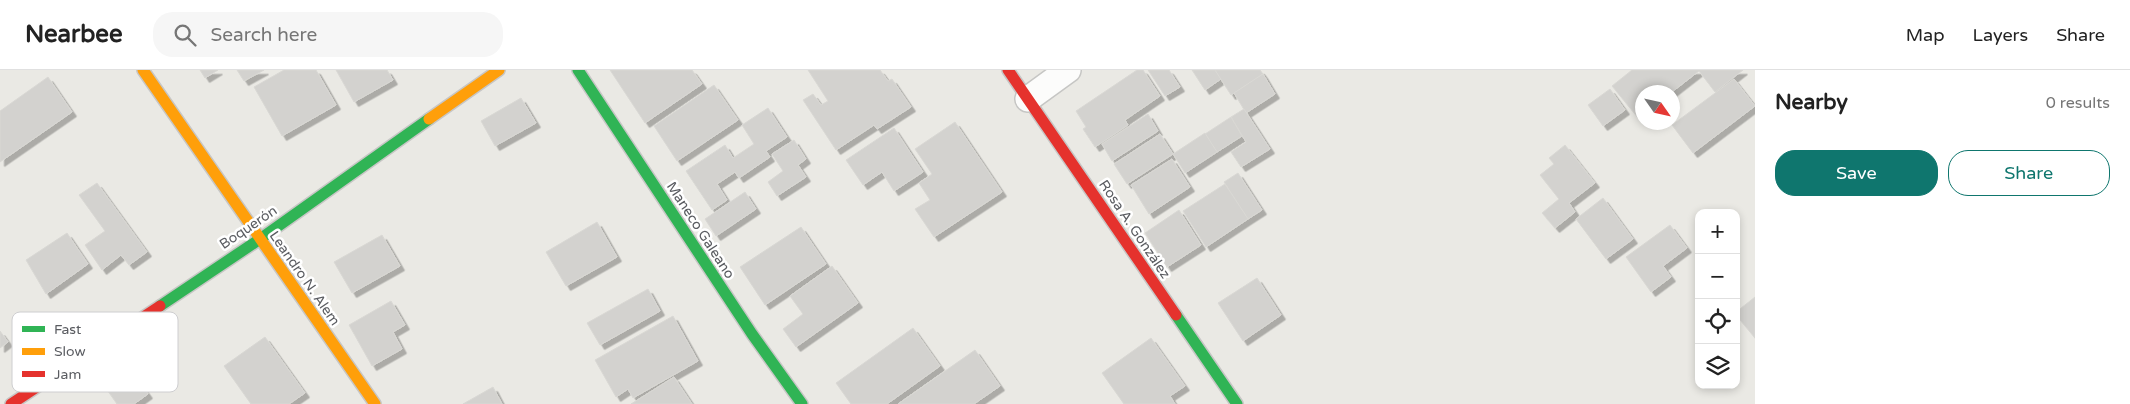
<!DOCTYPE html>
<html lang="en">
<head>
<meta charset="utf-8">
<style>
  :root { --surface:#fff; --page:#f6f6f6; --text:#222; --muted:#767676; --line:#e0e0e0; --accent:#0f766e }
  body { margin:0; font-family:"Varela Round",sans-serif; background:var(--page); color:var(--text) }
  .controls { position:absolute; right:15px; bottom:15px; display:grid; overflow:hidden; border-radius:10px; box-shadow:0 2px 8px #0003 }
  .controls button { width:45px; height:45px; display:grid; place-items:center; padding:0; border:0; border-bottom:1px solid var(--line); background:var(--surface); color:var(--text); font:25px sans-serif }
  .compass { position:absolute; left:1635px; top:15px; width:45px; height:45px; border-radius:50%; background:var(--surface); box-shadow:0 2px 8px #0003; rotate:124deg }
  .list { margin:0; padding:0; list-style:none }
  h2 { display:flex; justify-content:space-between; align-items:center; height:65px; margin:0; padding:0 20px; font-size:21px }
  h2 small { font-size:16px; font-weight:400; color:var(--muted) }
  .actions { display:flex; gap:10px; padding:15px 20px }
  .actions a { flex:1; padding:11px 0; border:1px solid var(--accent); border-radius:20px; text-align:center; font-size:18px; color:var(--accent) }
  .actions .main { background:var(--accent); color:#fff }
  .icon { flex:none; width:28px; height:28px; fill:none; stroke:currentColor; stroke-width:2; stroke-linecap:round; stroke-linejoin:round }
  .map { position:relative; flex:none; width:1755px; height:334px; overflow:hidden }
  header { display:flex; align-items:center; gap:30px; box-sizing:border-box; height:70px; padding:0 25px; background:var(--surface); border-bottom:1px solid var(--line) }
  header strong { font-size:24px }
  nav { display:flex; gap:28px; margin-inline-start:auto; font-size:18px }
  .search { width:350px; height:45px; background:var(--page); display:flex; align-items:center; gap:12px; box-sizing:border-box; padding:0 18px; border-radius:20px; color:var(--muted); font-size:19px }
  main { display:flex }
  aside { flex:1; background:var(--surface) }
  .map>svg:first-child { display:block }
  .building { fill:#d3d2cf; stroke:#d9d8d4; filter:url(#shadow) }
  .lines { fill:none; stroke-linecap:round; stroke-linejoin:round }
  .street-casing { stroke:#c6c6c4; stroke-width:28 }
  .fast-casing { stroke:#c7c6c5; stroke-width:14 }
  .slow-casing { stroke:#c7c6c5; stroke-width:14 }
  .jam-casing { stroke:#c7c6c5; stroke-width:14 }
  .street { stroke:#fcfcfb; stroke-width:25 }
  .fast { stroke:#30b455; stroke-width:11 }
  .slow { stroke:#ff9f0a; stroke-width:11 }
  .jam { stroke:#e5322d; stroke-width:11 }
  .labels { text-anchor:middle; stroke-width:5; stroke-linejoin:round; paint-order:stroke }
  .street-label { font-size:14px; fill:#5a5c61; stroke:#fff }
  .key { fill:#fff; stroke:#ceced0; stroke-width:1 }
  .key-label { font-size:14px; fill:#5a5c61 }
</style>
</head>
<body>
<header>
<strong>Nearbee</strong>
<div class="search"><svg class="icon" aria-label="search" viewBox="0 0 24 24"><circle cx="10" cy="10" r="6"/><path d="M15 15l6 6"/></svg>Search here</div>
<nav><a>Map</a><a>Layers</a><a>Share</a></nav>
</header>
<main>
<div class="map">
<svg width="1755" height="334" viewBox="0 0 1755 334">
  <defs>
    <filter id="shadow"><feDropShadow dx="4.5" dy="4.5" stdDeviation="0" flood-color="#0004"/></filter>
  </defs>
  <rect width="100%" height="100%" fill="#eae9e4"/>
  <g class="building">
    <path d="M200,0H218L205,8Z"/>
    <path d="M237,0H264L244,11Z"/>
    <path d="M284,0H316L336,35L282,66L254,17Z"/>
    <path d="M336,0H387L393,10L354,32Z"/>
    <path d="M610,0H692L702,14L645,53Z"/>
    <path d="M808,0H880L888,11L892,9L911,37L877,59L874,55L836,80L803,30L813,24L821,35L828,31Z"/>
    <path d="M1137,0H1143L1160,26L1125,50L1128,55L1095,77L1083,59L1086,57L1076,41Z"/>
    <path d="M1148,0H1169L1180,17L1165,26Z"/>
    <path d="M1192,0H1215L1221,9L1205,20Z"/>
    <path d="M1215,0H1260L1263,4L1231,25Z"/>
    <path d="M1632,0H1743L1715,22L1699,1L1672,22H1642V46L1639,49L1612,16Z"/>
    <path d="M1263,4L1275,24L1246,43L1234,23Z"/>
    <path d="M48,7L72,42L0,92V41Z"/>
    <path d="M1734,9L1755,36L1693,83L1672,55Z"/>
    <path d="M714,15L738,50L677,91L654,56Z"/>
    <path d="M1610,19L1625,40L1603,56L1588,35Z"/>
    <path d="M521,28L536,53L495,76L481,51Z"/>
    <path d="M768,38L787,67L766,81L770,87L739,108L735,102L717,114L727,130L712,140L686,101L725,75L733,88L754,74L742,55Z"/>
    <path d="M1244,39L1270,79L1241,97L1231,82L1246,72L1231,47Z"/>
    <path d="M1148,44L1158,61L1112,91L1102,74Z"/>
    <path d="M1231,47L1242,66L1217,82L1205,64Z"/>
    <path d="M955,52L1002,122L934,167L915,139L930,130L919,113L932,104L915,79Z"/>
    <path d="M894,58L923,102L894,121L882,102L863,115L846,90Z"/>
    <path d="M1205,63L1217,82L1185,103L1173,84Z"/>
    <path d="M1160,64L1173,84L1127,114L1114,94Z"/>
    <path d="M794,70L806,89L798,95L806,107L777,126L768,112L783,101L772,84Z"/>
    <path d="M1565,75L1595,113L1569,133L1575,142L1555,158L1542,143L1559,129L1540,105L1554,94L1549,88Z"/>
    <path d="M1172,89L1190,117L1149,144L1131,115Z"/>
    <path d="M1238,103L1262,140L1248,149L1224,112Z"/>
    <path d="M97,113L147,182L129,195L121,185L102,200L85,175L105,161L79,125Z"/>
    <path d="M1225,114L1248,149L1206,177L1183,141Z"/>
    <path d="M745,122L756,139L716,166L705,149Z"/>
    <path d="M1603,128L1633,169L1606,189L1576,149Z"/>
    <path d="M1179,140L1201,175L1167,197L1145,163Z"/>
    <path d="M597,152L617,187L566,216L546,182Z"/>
    <path d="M1670,155L1687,178L1663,196L1671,207L1651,222L1626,187Z"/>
    <path d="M801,157L826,194L765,235L740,197Z"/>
    <path d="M67,163L88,194L46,224L26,190Z"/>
    <path d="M382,165L400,196L352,223L334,192Z"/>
    <path d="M832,196L858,233L796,277L783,259L803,244L790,226Z"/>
    <path d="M1257,208L1281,245L1243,271L1218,233Z"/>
    <path d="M648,219L660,241L600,275L587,253Z"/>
    <path d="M1755,227V268L1736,245V242Z"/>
    <path d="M391,231L405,255L393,262L402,279L372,296L349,255Z"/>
    <path d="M673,246L698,291L633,328L628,319L616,327L595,290Z"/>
    <path d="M913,258L940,296L887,334H851L836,313Z"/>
    <path d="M0,261L8,272L0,278Z"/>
    <path d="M265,267L305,323L289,334H251L224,296Z"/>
    <path d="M1151,268L1185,316L1170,326L1175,334H1124L1102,303Z"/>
    <path d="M975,280L1000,316L974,334H898Z"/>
    <path d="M118,282L148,324L134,334H117L93,300Z"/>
    <path d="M674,307L692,334H631Z"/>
    <path d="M493,317L502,334H463Z"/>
  </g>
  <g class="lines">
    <g class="street-casing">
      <path id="street" d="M1028,29L1068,0"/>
    </g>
    <g class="fast-casing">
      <g id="fast">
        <path d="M578,0L752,264L802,334"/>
        <path d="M160,236L260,169L429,49"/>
        <path d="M1176,245L1237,334"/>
      </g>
    </g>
    <g class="slow-casing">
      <g id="slow">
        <path d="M143,0L375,334"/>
        <path d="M429,49L499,0"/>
      </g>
    </g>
    <g class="jam-casing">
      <g id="jam">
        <path d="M1008,0L1176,245"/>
        <path d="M11,334L160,236"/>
      </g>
    </g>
    <use href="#street" class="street"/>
    <use href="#fast" class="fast"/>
    <use href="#slow" class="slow"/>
    <use href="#jam" class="jam"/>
  </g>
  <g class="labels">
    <g class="street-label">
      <text transform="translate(248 157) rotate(-34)" y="5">Boquerón</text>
      <text transform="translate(1135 159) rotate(56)" y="5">Rosa A. González</text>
      <text transform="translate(701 160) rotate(57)" y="5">Maneco Galeano</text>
      <text transform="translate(305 208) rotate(55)" y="5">Leandro N. Alem</text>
    </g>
  </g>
  <rect x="12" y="242" width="166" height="80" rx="8" class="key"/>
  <rect x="22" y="256" width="23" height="6" fill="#30b455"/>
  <rect x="22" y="278" width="23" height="7" fill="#ff9f0a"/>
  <rect x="22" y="301" width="23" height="6" fill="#e5322d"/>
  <g class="key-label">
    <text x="54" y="264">Fast</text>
    <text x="54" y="286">Slow</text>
    <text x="54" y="309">Jam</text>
  </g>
</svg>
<div class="controls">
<button>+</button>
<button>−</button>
<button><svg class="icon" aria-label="locate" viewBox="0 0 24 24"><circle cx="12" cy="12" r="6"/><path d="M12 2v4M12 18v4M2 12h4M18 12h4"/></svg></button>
<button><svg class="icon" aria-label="layers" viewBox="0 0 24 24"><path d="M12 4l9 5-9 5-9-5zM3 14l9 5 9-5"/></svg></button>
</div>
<svg class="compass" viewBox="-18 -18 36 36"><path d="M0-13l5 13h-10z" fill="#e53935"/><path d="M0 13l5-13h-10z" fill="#767676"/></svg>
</div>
<aside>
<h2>Nearby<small>0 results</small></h2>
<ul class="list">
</ul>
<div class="actions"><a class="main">Save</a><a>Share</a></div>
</aside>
</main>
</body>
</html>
